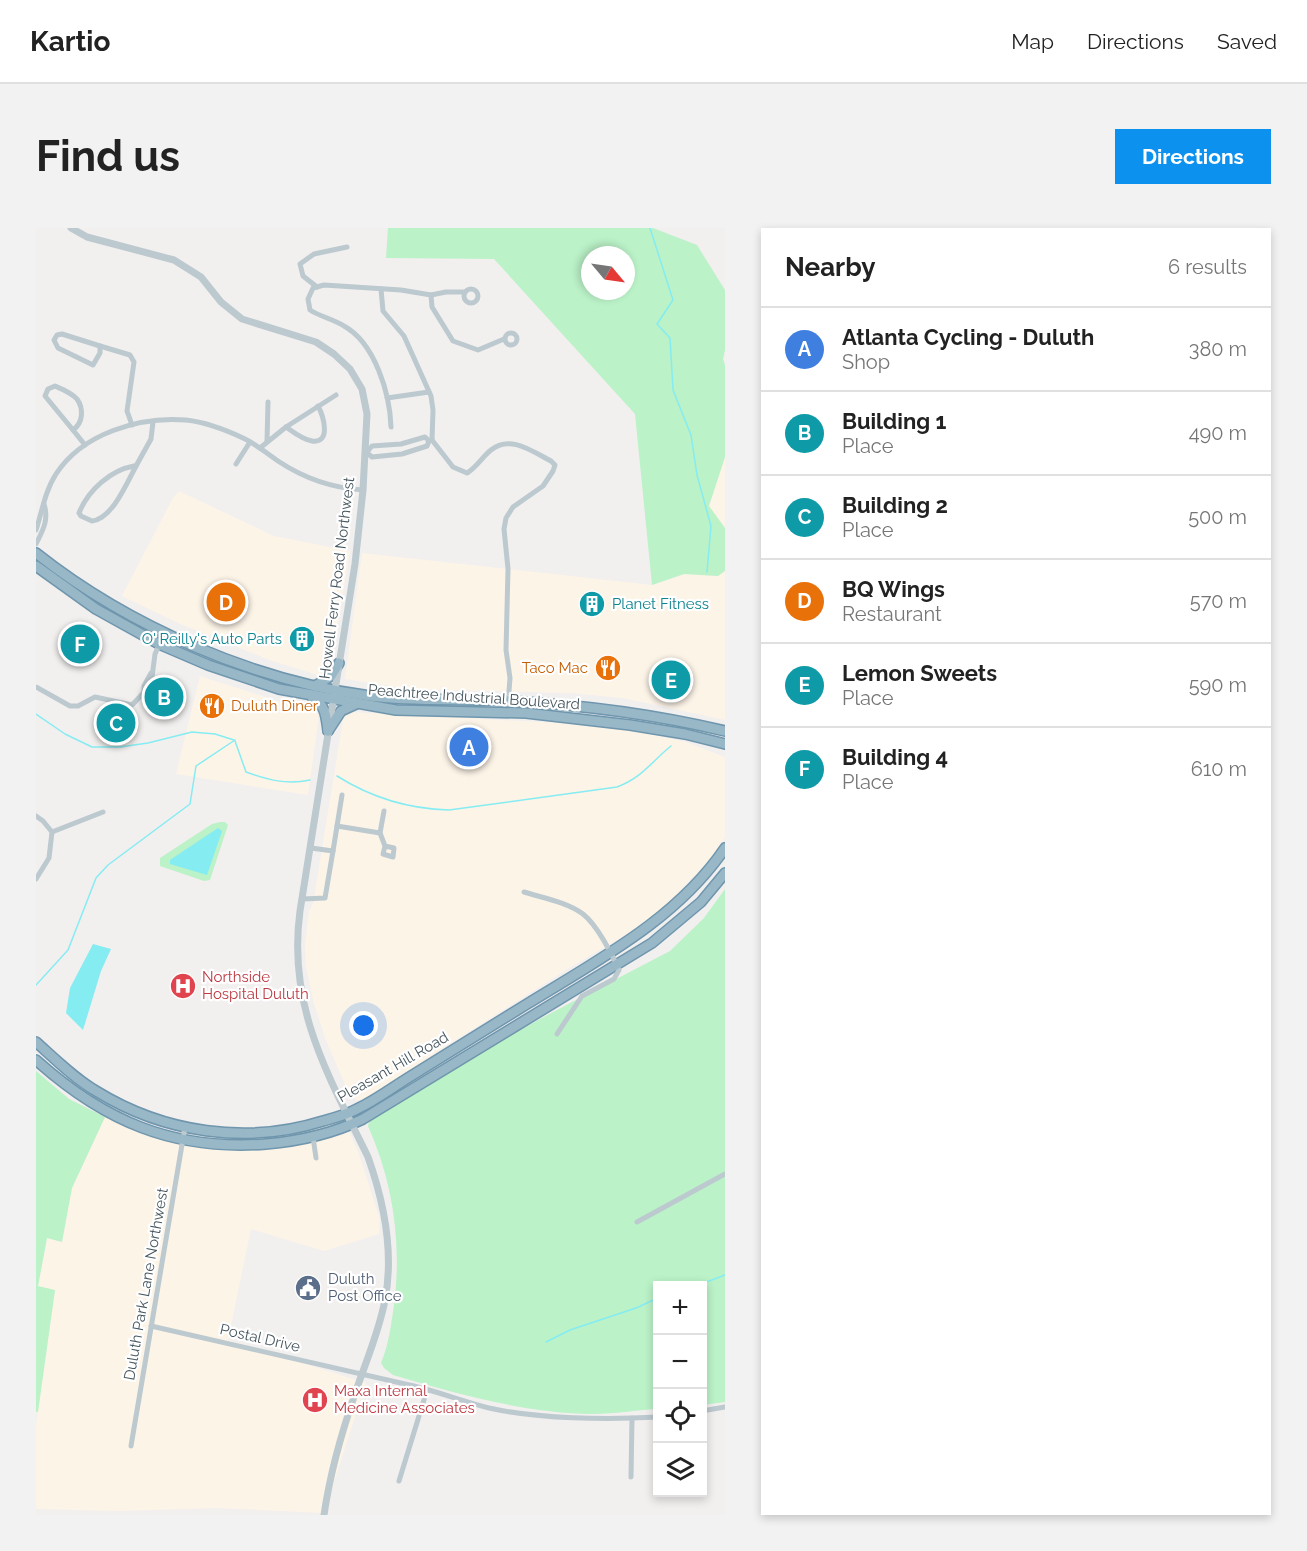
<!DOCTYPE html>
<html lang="en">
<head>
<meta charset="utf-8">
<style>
  :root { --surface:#fff; --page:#f2f2f2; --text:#222; --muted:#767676; --line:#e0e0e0; --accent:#0c91ef }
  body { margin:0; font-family:Raleway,sans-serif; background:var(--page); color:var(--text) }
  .controls { position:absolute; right:18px; bottom:18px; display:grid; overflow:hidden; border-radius:0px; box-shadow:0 3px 9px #0003 }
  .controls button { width:54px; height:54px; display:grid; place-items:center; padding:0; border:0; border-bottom:2px solid var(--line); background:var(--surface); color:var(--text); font:30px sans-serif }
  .compass { position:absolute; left:545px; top:18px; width:54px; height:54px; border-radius:50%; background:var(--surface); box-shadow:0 3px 9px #0003; rotate:119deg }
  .you { position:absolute; left:328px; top:798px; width:21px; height:21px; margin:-15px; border:4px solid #fff; border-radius:50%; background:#1a73e8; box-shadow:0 0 0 9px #1a73e833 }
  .badge { display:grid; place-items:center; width:39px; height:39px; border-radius:50%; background:var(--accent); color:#fff; font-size:20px; font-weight:700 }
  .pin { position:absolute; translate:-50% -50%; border:3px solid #fff; box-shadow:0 2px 6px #0006 }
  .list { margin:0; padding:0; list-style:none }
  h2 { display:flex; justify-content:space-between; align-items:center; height:78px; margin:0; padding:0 24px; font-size:26px }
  h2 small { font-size:20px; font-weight:400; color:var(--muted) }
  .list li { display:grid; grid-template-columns:39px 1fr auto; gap:18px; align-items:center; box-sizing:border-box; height:84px; padding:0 24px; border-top:2px solid var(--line) }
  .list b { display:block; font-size:22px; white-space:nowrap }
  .list p { margin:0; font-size:20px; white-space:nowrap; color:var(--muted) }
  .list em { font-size:20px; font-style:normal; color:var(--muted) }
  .icon { flex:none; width:33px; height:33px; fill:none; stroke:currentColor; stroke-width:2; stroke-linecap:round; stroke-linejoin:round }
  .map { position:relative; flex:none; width:689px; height:1287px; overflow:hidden; border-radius:0px }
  header { display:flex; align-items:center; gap:36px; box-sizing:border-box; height:84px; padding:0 30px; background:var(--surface); border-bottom:2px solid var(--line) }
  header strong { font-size:28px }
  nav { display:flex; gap:33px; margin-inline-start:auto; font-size:21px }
  .intro { display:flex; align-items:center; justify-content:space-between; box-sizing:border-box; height:144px; padding:0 36px }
  h1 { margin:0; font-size:42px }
  .button { padding:15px 27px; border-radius:0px; background:var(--accent); color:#fff; font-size:21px; font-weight:700 }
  main { display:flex; gap:36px; padding:0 36px }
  aside { flex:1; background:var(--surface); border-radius:0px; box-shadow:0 3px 9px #0003 }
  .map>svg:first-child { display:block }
  .commercial { fill:#fdf4e8 }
  .green { fill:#bbf2c8; fill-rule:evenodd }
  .water { fill:#85ecf2 }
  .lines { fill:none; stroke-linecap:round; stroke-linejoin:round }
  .stream { stroke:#85ecf2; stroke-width:1.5 }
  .trunk-casing { stroke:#6f96ad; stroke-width:12 }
  .minor { stroke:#bcc9cf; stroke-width:5 }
  .tertiary { stroke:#bcc9cf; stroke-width:7 }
  .trunk { stroke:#98b8c8; stroke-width:9 }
  .labels { text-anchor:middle; stroke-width:4.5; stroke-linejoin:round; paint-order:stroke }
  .street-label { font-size:15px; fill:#46565e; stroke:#fff }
  .culture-label { font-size:15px; fill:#0d838f; stroke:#fff; text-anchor:start }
  .food-label { font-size:15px; fill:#c56008; stroke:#fff; text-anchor:end }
  .health-label { font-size:15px; fill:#be3a42; stroke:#fff; text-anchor:start }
  .service-label { font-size:15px; fill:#4e5e75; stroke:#fff; text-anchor:start }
</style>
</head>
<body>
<header>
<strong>Kartio</strong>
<nav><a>Map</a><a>Directions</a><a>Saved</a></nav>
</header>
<div class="intro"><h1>Find us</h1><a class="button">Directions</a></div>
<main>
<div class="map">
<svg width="689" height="1287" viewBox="0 0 689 1287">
  <rect width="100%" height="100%" fill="#f2efef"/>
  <g class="commercial">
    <path d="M689,229V300L673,278Z"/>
    <path d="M143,263L238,308L314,323L294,442L282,447L236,433L142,395L86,368L137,270Z"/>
    <path d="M326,325L616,357L649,346L682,348L689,343V492L587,470L533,465L374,461L309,451Z"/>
    <path d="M164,448L242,473L279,483L283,487L272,567L140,546Z"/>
    <path d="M315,484L580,498L650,514L689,529V610L675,631L615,692L533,740L326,872H320L312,864L289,810L277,772L270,738L269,718L273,683L277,676L307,492L310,486Z"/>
    <path d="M69,889L100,895L151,909L200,913L251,908L306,890L322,923L344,992L343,1006L288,1023L215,1001L192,1112L330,1155L288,1285L181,1280L83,1283L0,1281V1196L19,1063L2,1059L11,1010L26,1014L36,960Z"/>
  </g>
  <g class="green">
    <path d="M352,0H617L661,17L689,62V122L687,131L689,137V229L673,278L689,300V343L682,348L648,346L616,357L599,186L458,31L350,30ZM554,27H590V63H554Z"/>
    <path d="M184,594H189L192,597L174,652L168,653L124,638V630L176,596Z"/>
    <path d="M689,661V1174L667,1177L666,1058H622L621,1181C600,1182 578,1186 557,1186C488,1185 422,1166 357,1147L348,1140L345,1135C353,1116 355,1097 358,1077C366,1015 357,954 332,898L334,891L427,833L517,784L634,723L668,690Z"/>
    <path d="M0,843L33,871L69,889L36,960L26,1014L11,1010L2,1058L19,1062L2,1184H0Z"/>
  </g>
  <g class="water">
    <path d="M182,600L186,603L171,647L134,636V632Z"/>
    <path d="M57,716L75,721L65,743L47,802L30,785L34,760Z"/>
  </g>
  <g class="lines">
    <g class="stream">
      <path d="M614,0L637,72L621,96L634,110L637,162L655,207L661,247L675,298L671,344"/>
      <path d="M0,486L29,506L56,519H84L112,515L156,504L179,506L198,512"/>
      <path d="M199,513L210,544C232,552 251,557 274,552"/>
      <path d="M301,548C336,570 372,581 413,582L581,559C606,550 615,534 635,518"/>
      <path d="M0,757L32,722L60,650L72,637L154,576L160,538L199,512"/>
      <path d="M660,1058L689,1047"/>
      <path d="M510,1114L534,1102L600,1080L622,1070"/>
    </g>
    <g class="trunk-casing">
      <g id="trunk">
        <path d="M0,325C92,398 218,453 334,468C380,474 427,470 474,473C548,477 617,486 689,503"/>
        <path d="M0,338L60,381L123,416L172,437L243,461L360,482L490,485L594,497L649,506L689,516"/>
        <path d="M279,458L295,448L303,435"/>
        <path d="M276,469C290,477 290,489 292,503"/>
        <path d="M292,503L305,483L320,476"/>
        <path d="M0,814C19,831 38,850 60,863C128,905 211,917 287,893C298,890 310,887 321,881C340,872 357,859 375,848C414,824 453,800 491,776C562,732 641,691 689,620"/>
        <path d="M0,832C68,893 137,923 230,916C264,913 296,906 327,891L616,715L665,674L689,645"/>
      </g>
    </g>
    <g class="minor">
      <path d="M281,59L267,48L264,36L278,26L311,19"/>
      <circle cx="435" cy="68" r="7"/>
      <path d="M345,61L347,83L368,108L395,168L397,182L396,212"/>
      <path d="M395,67L396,79L417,113L442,122L468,111"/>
      <circle cx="475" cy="111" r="6"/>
      <path d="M26,106L64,118V125L57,137L22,120L18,112L21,107Z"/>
      <path d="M64,118L94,127L98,134L91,183L96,197"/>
      <path d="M19,158C26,161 36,165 41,171C48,181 47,195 37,202L9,168L12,161Z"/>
      <path d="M351,170L393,164"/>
      <path d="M250,199C257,204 267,212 276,213C296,216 287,187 282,178"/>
      <path d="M355,199C354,166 339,115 308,98C297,91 285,89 274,82L272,71L277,60L288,57L365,62L395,67L410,64H429"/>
      <path d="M37,202L49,217"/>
      <path d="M231,213L232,174"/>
      <path d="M224,220L250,199L300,167"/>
      <path d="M330,224L336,229L366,226L391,218L393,213"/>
      <path d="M331,224L336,218L365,216L389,209L393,213L396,212L417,239L431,245C441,239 446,229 455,222C474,206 497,224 515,233L519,237L517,243L507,258L477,279L470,290L468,301L472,341L470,422L474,450L472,476"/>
      <path d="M200,236L214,214"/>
      <path d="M98,238H100C91,255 76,291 56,293L45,288L43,285C52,262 75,242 98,238Z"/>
      <path d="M100,238L115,211L117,194"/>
      <path d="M0,302C6,284 9,263 20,246C46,206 103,188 150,192C168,194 190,202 207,210C220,216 230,225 242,233C269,251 295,260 327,262"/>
      <path d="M0,316C7,302 13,292 8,276"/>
      <path d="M0,459L34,478H42L59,469L96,477L115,457L119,426L129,404"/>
      <path d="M108,463V458L115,445"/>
      <path d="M0,588L7,593L16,604L13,630L0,651"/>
      <path d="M301,598L344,605L348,583"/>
      <path d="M16,604L67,584"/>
      <path d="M344,605L349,618L347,626L357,629L358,620L349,618"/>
      <path d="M275,620L297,623L306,567"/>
      <path d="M488,664C507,670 531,674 547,686C561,697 576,726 583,742L578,751L546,768L521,806"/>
      <path d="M266,671L289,670L297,623"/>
      <path d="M277,909L280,930"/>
      <path d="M601,994L689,946"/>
      <path d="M115,1098C200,1118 285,1137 369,1156C398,1162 425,1173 453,1180C503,1191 570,1192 622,1189"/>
      <path d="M666,1183L689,1179"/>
      <path d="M95,1218L149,899"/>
      <path d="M595,1249L596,1190"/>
      <path d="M363,1253L391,1162"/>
    </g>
    <path class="tertiary" d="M35,0L51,9L138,32L165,49L185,74L206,91L280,114L298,126L314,141L326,161L331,186L327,262L319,336L264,683C251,778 292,847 332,929C348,974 358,1025 349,1072C343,1104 330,1133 320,1163C306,1203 294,1245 288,1287"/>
    <use href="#trunk" class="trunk"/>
  </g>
  <defs>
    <g id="building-disc" transform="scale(1.35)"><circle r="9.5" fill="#0f9aa8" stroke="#fff"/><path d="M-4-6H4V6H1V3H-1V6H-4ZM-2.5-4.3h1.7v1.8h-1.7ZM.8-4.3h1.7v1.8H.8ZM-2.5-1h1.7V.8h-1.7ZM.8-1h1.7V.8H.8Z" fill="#fff"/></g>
    <g id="restaurant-disc" transform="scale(1.35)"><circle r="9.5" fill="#e8710a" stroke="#fff"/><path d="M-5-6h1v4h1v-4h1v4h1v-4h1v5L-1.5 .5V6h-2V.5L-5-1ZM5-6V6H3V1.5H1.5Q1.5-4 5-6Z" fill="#fff"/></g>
    <g id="hospital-disc" transform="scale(1.35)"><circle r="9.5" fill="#e0444e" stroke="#fff"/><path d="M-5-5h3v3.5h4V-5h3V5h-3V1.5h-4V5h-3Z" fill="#fff"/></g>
    <g id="civic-disc" transform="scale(1.35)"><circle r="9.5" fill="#5c6f8a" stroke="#fff"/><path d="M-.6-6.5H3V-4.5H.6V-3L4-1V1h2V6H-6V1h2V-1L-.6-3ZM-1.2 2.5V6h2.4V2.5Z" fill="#fff"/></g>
  </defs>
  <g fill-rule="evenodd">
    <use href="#building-disc" x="556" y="376"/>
    <use href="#building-disc" x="266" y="411"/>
    <use href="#restaurant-disc" x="572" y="440"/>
    <use href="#restaurant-disc" x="176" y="478"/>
    <use href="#hospital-disc" x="147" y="758"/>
    <use href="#civic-disc" x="272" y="1060"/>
    <use href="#hospital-disc" x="279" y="1172"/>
  </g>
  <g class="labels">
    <g class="street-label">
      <text transform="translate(301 350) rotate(-83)" y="5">Howell Ferry Road Northwest</text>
      <text transform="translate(438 469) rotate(4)" y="5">Peachtree Industrial Boulevard</text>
      <text transform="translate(357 839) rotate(-30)" y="5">Pleasant Hill Road</text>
      <text transform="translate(110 1056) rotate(-80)" y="5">Duluth Park Lane Northwest</text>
      <text transform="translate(224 1110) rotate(13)" y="5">Postal Drive</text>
    </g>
    <g class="culture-label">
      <text x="576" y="381">Planet Fitness</text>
      <text x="246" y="416" text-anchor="end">O' Reilly's Auto Parts</text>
    </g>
    <g class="food-label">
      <text x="552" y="445">Taco Mac</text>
      <text x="195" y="483" text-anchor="start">Duluth Diner</text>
    </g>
    <g class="health-label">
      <text x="166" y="754">Northside<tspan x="166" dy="17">Hospital Duluth</tspan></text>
      <text x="298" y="1168">Maxa Internal<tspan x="298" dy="17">Medicine Associates</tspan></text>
    </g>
    <g class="service-label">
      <text x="292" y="1056">Duluth<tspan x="292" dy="17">Post Office</tspan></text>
    </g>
  </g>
</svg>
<div class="controls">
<button>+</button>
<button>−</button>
<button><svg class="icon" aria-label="locate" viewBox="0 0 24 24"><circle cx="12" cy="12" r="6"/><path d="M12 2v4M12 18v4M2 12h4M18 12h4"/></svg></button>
<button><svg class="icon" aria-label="layers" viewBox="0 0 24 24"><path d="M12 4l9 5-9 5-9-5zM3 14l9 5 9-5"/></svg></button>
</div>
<svg class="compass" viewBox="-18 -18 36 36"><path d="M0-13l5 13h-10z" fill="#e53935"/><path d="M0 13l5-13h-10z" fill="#767676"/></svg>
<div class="you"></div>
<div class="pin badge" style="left:433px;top:519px;background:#3f7fe0">A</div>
<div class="pin badge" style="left:128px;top:469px;background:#0f9aa8">B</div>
<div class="pin badge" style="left:80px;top:495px;background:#0f9aa8">C</div>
<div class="pin badge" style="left:190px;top:374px;background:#e8710a">D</div>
<div class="pin badge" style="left:635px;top:452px;background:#0f9aa8">E</div>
<div class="pin badge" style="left:44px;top:416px;background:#0f9aa8">F</div>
</div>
<aside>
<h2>Nearby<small>6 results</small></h2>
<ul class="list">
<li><span class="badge" style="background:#3f7fe0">A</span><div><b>Atlanta Cycling - Duluth</b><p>Shop</p></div><em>380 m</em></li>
<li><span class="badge" style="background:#0f9aa8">B</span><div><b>Building 1</b><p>Place</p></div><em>490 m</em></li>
<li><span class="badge" style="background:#0f9aa8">C</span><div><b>Building 2</b><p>Place</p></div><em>500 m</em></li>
<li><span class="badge" style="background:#e8710a">D</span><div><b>BQ Wings</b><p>Restaurant</p></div><em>570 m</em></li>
<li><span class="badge" style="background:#0f9aa8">E</span><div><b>Lemon Sweets</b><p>Place</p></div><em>590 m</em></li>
<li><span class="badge" style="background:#0f9aa8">F</span><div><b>Building 4</b><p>Place</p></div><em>610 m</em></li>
</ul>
</aside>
</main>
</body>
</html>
